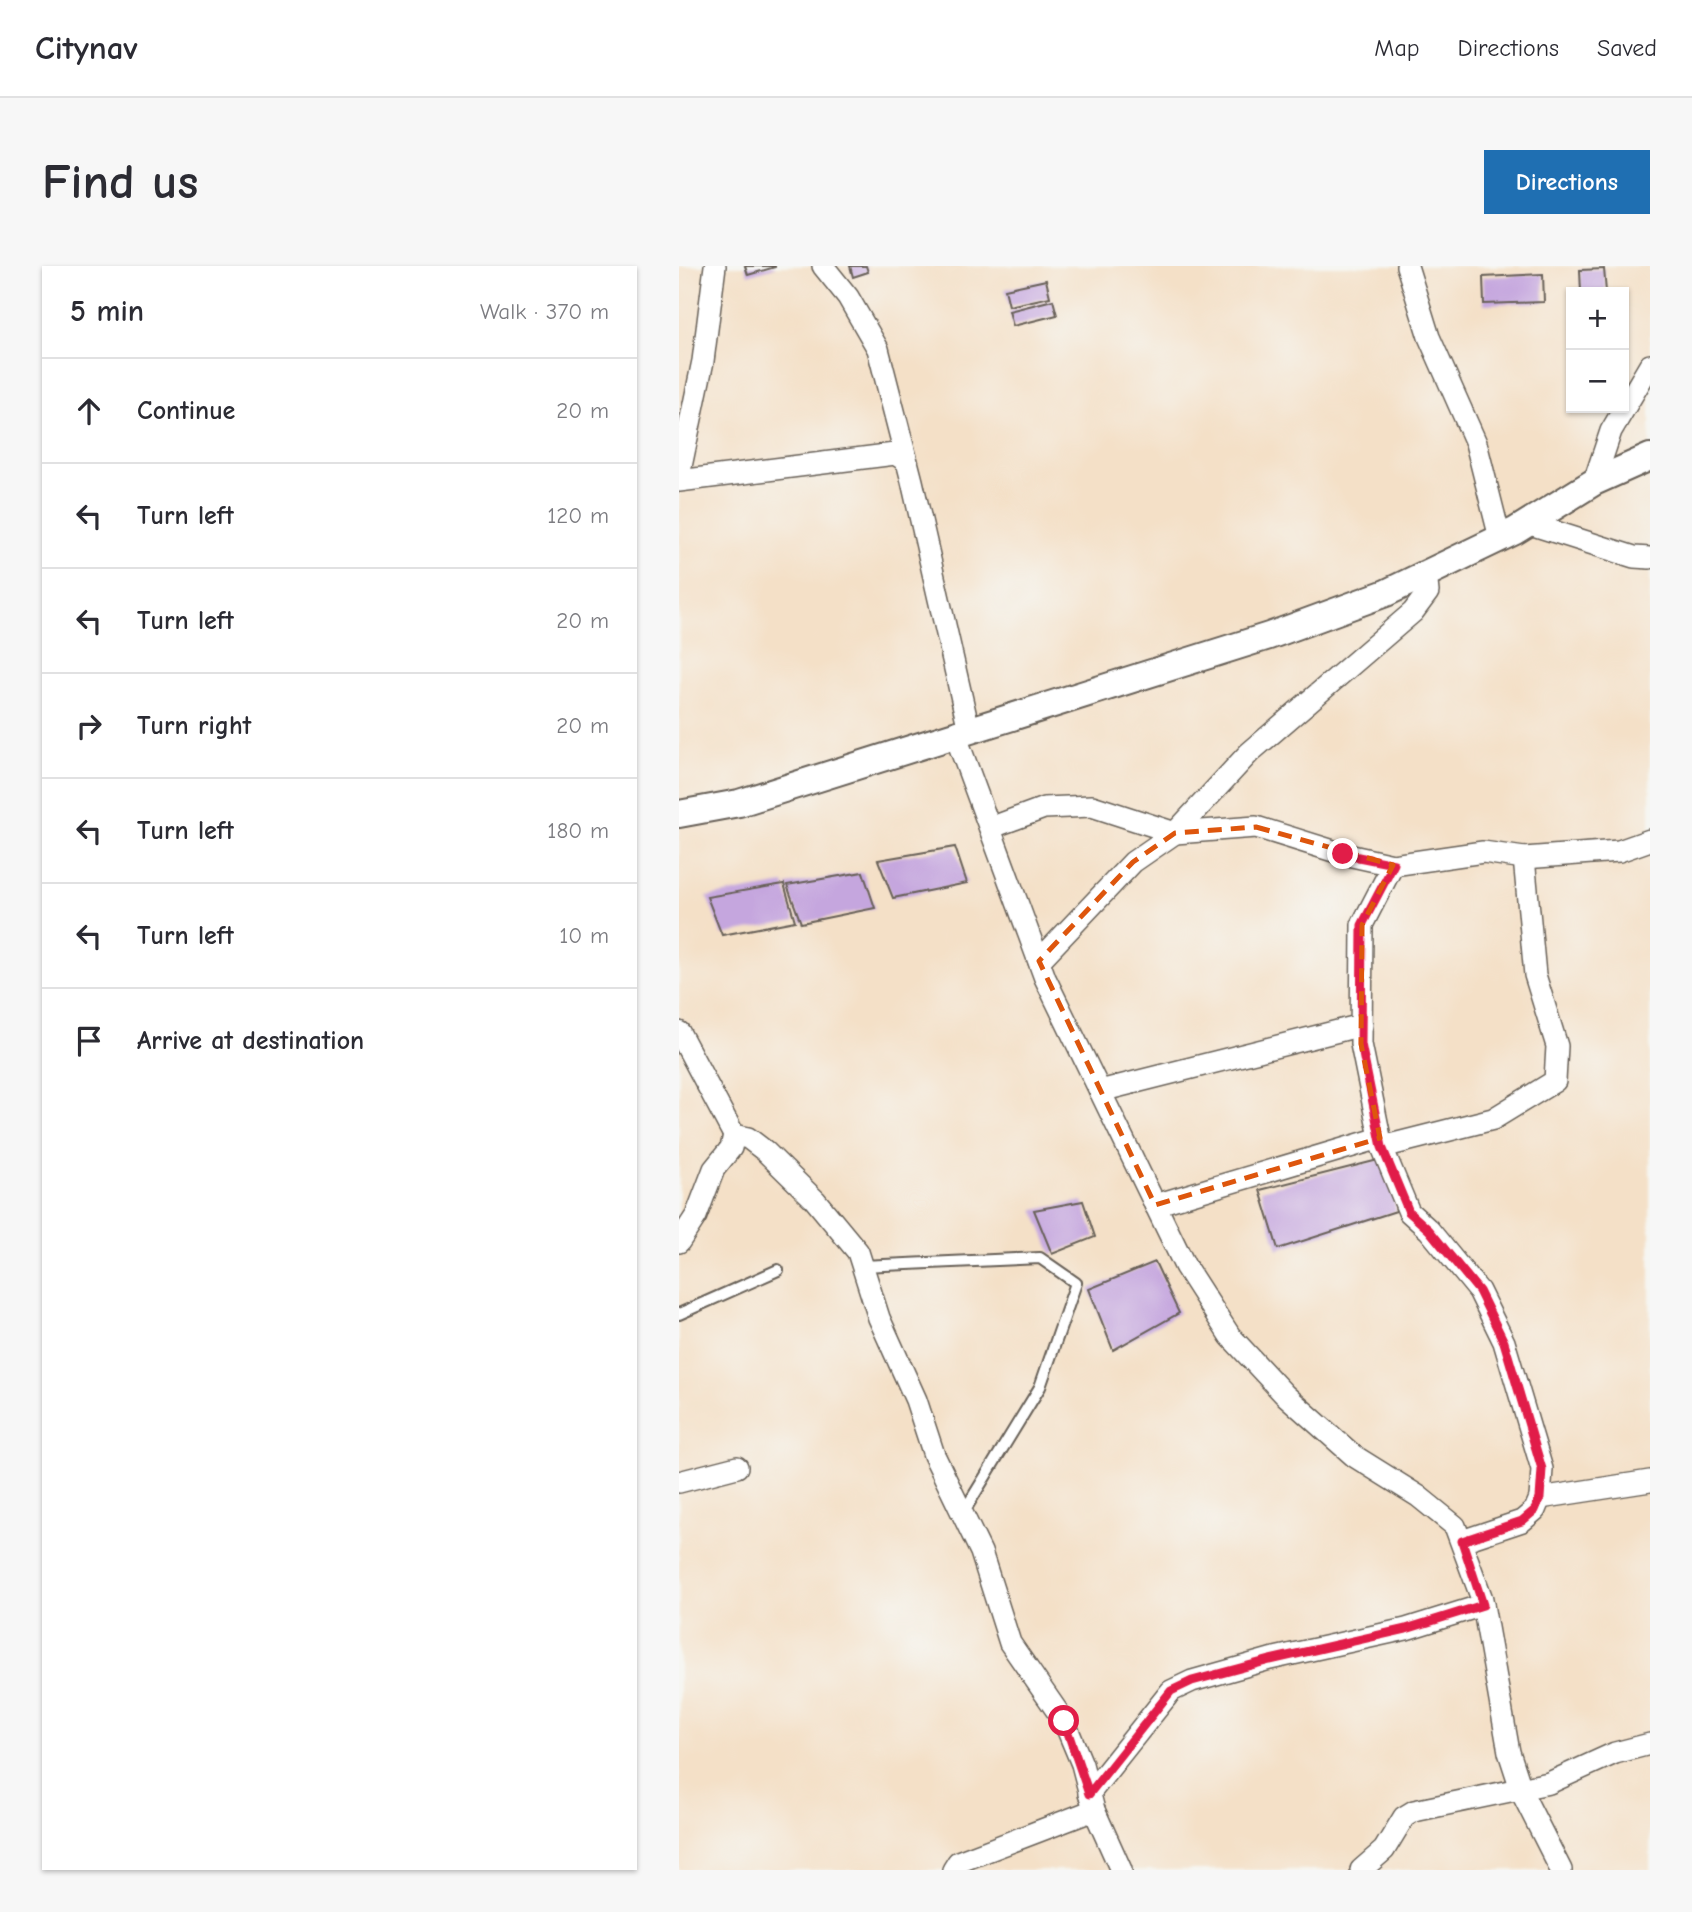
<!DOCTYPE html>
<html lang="en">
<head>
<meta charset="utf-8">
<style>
  :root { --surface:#fff; --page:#f7f7f7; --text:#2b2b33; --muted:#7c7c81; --line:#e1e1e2; --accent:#1f6fb2 }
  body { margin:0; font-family:"Comic Neue",sans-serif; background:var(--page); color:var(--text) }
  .controls { position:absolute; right:21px; top:21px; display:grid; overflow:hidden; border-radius:0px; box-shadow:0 2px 5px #0004 }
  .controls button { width:63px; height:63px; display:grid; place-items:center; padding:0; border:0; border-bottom:2px solid var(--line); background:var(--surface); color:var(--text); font:35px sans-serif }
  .stop { position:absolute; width:21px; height:21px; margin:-16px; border:5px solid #e11d48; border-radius:50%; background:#fff }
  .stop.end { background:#e11d48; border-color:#fff; box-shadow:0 2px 7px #0008 }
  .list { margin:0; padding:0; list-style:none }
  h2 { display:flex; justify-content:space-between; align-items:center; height:91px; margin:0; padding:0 28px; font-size:30px }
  h2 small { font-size:23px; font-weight:400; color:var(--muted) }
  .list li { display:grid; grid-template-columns:46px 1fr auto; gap:21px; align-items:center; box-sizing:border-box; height:105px; padding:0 28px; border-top:2px solid var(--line) }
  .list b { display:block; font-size:26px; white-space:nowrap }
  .list em { font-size:23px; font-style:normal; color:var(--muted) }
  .icon { flex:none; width:38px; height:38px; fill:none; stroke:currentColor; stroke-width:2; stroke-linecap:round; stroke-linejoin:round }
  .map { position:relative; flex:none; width:971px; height:1604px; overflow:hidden; border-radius:0px }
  header { display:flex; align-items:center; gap:42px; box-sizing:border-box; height:98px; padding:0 35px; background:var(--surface); border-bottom:2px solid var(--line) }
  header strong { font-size:33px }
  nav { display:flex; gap:38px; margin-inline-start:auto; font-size:24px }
  .intro { display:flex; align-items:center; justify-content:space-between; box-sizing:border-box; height:168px; padding:0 42px }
  h1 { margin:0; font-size:49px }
  .button { padding:18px 32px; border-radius:0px; background:var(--accent); color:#fff; font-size:24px; font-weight:700 }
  main { display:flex; gap:42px; padding:0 42px }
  aside { flex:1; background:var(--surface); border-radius:0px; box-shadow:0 2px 5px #0004 }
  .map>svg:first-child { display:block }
  .building { fill:#c5a6de }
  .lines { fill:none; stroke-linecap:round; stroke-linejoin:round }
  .service-casing { stroke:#686158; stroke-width:14 }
  .minor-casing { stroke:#686158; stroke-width:24 }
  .tertiary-casing { stroke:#686158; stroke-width:30 }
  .service { stroke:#fff; stroke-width:10 }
  .minor { stroke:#fff; stroke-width:21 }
  .tertiary { stroke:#fff; stroke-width:26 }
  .route { stroke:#e11d48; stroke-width:9 }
  .marked { fill:none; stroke:#de560d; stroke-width:5; stroke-dasharray:14 9; stroke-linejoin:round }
</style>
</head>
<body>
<header>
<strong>Citynav</strong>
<nav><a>Map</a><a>Directions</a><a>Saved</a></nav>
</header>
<div class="intro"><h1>Find us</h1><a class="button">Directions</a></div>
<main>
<aside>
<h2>5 min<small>Walk · 370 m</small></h2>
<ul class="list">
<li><svg class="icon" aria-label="ahead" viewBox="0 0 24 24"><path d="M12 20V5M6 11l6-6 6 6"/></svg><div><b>Continue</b></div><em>20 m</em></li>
<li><svg class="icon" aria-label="left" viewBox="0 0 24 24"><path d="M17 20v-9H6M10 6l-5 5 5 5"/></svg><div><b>Turn left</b></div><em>120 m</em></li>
<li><svg class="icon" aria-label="left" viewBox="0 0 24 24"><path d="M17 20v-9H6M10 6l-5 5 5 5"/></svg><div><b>Turn left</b></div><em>20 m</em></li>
<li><svg class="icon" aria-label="right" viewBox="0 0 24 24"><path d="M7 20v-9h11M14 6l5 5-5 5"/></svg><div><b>Turn right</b></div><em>20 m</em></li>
<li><svg class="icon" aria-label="left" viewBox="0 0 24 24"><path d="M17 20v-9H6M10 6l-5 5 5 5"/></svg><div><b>Turn left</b></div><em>180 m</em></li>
<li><svg class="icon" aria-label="left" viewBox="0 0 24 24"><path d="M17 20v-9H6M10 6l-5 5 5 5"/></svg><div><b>Turn left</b></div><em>10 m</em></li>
<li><svg class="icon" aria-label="arrive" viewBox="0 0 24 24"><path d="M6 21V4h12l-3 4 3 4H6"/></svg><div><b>Arrive at destination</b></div></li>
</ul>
</aside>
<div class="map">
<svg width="971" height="1604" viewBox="0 0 971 1604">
  <rect width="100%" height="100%" fill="#f6f6f2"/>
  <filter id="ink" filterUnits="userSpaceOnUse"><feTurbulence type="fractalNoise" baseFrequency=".0143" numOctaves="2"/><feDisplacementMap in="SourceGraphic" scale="14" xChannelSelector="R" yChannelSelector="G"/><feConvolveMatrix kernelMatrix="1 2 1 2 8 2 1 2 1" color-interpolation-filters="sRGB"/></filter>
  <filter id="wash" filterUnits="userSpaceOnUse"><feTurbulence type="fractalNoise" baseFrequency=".00686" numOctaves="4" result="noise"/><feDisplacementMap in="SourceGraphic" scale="28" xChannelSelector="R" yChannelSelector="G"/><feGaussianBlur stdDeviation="1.57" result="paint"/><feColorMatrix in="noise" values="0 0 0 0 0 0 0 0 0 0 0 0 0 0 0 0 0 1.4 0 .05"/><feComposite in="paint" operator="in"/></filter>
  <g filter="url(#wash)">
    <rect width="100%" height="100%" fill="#f4e0c7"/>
    <g id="blocks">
      <g class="building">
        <path d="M66,0H96V1L69,9Z"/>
        <path d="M171,0H187L189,6L174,11Z"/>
        <path d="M925,3L927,26H902L901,4Z"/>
        <path d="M864,8L865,36L805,38L804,11Z"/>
        <path d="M367,14L371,31L330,40L326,23Z"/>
        <path d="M374,34L378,49L334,60L330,45Z"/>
        <path d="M276,581L288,617L214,632L199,594Z"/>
        <path d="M184,606L196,642L122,657L108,619Z"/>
        <path d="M105,618L116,655L43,669L28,631Z"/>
        <path d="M707,892L717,945L599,983L581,924Z"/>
        <path d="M404,935L416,971L373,988L355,944Z"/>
        <path d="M476,996L500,1047L434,1084L410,1023Z"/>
      </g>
    </g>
  </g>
  <g filter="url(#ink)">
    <use href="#blocks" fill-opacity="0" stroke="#686158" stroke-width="2"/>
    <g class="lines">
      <g class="service-casing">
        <g id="service">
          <path d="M183,1000L361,992L397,1017L361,1121L284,1247"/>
          <path d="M0,1048L99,1004"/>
        </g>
      </g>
      <g class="minor-casing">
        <g id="minor">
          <path d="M144,0L169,31L199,83L233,215L290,464"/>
          <path d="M728,0L750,71L797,177L821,272"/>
          <path d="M0,210L24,95L36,0"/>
          <path d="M0,215L216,188L227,195"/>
          <path d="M915,216L932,165L971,99"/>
          <path d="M848,257L955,291L971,292"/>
          <path d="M276,468L366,712L506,1000L551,1070L605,1128L675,1190L739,1230L776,1260L803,1333L830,1486L844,1529L882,1604"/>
          <path d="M311,562L365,542L413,540L496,567L577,561L664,588L714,599L804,586L845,592L940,585L971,574"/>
          <path d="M714,599L683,659L682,778L703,881L730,946L750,964L800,1025L825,1076L863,1203L861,1232L856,1244L843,1255L783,1275"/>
          <path d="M360,695L454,596L496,567L570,487L734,346L749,326L747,307"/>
          <path d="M0,766L55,869L52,882L35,903L17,950L0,976"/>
          <path d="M421,825L683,759"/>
          <path d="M55,869L69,872L86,885L136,934L179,986L200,1052L237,1134L255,1189L302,1286L331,1377L385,1455L403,1498L415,1544L442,1604"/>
          <path d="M703,881L814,853L876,815L878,780L856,709L845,592"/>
          <path d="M476,939L701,872"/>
          <path d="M0,1216L58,1201"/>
          <path d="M861,1232L971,1215"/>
          <path d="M410,1528L492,1425L513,1415L591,1393L727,1363L804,1339"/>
          <path d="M274,1604L279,1596L415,1544"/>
          <path d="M682,1604L705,1584L725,1551L735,1545L870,1517L936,1487L971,1478"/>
        </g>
      </g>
      <g class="tertiary-casing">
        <path id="tertiary" d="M0,548L60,537L590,370L707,327L836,265L915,216L971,191"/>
      </g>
      <use href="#service" class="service"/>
      <use href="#minor" class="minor"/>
      <use href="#tertiary" class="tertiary"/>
    </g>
  </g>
  <g class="lines" filter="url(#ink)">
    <path class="route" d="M385,1455L410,1528L492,1425L513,1415L591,1394L727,1363L804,1339L783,1275L843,1255L856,1244L861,1232L863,1203L825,1076L800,1025L750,964L730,946L703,881L682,778L683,659L715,598L664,588"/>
  </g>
  <path class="marked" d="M577,561L714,599L683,659L682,778L701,872L476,939L360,695L454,596L496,567Z"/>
</svg>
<div class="controls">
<button>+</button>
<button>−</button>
</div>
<div class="stop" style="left:385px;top:1455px"></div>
<div class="stop end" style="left:664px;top:588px"></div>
</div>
</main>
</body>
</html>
